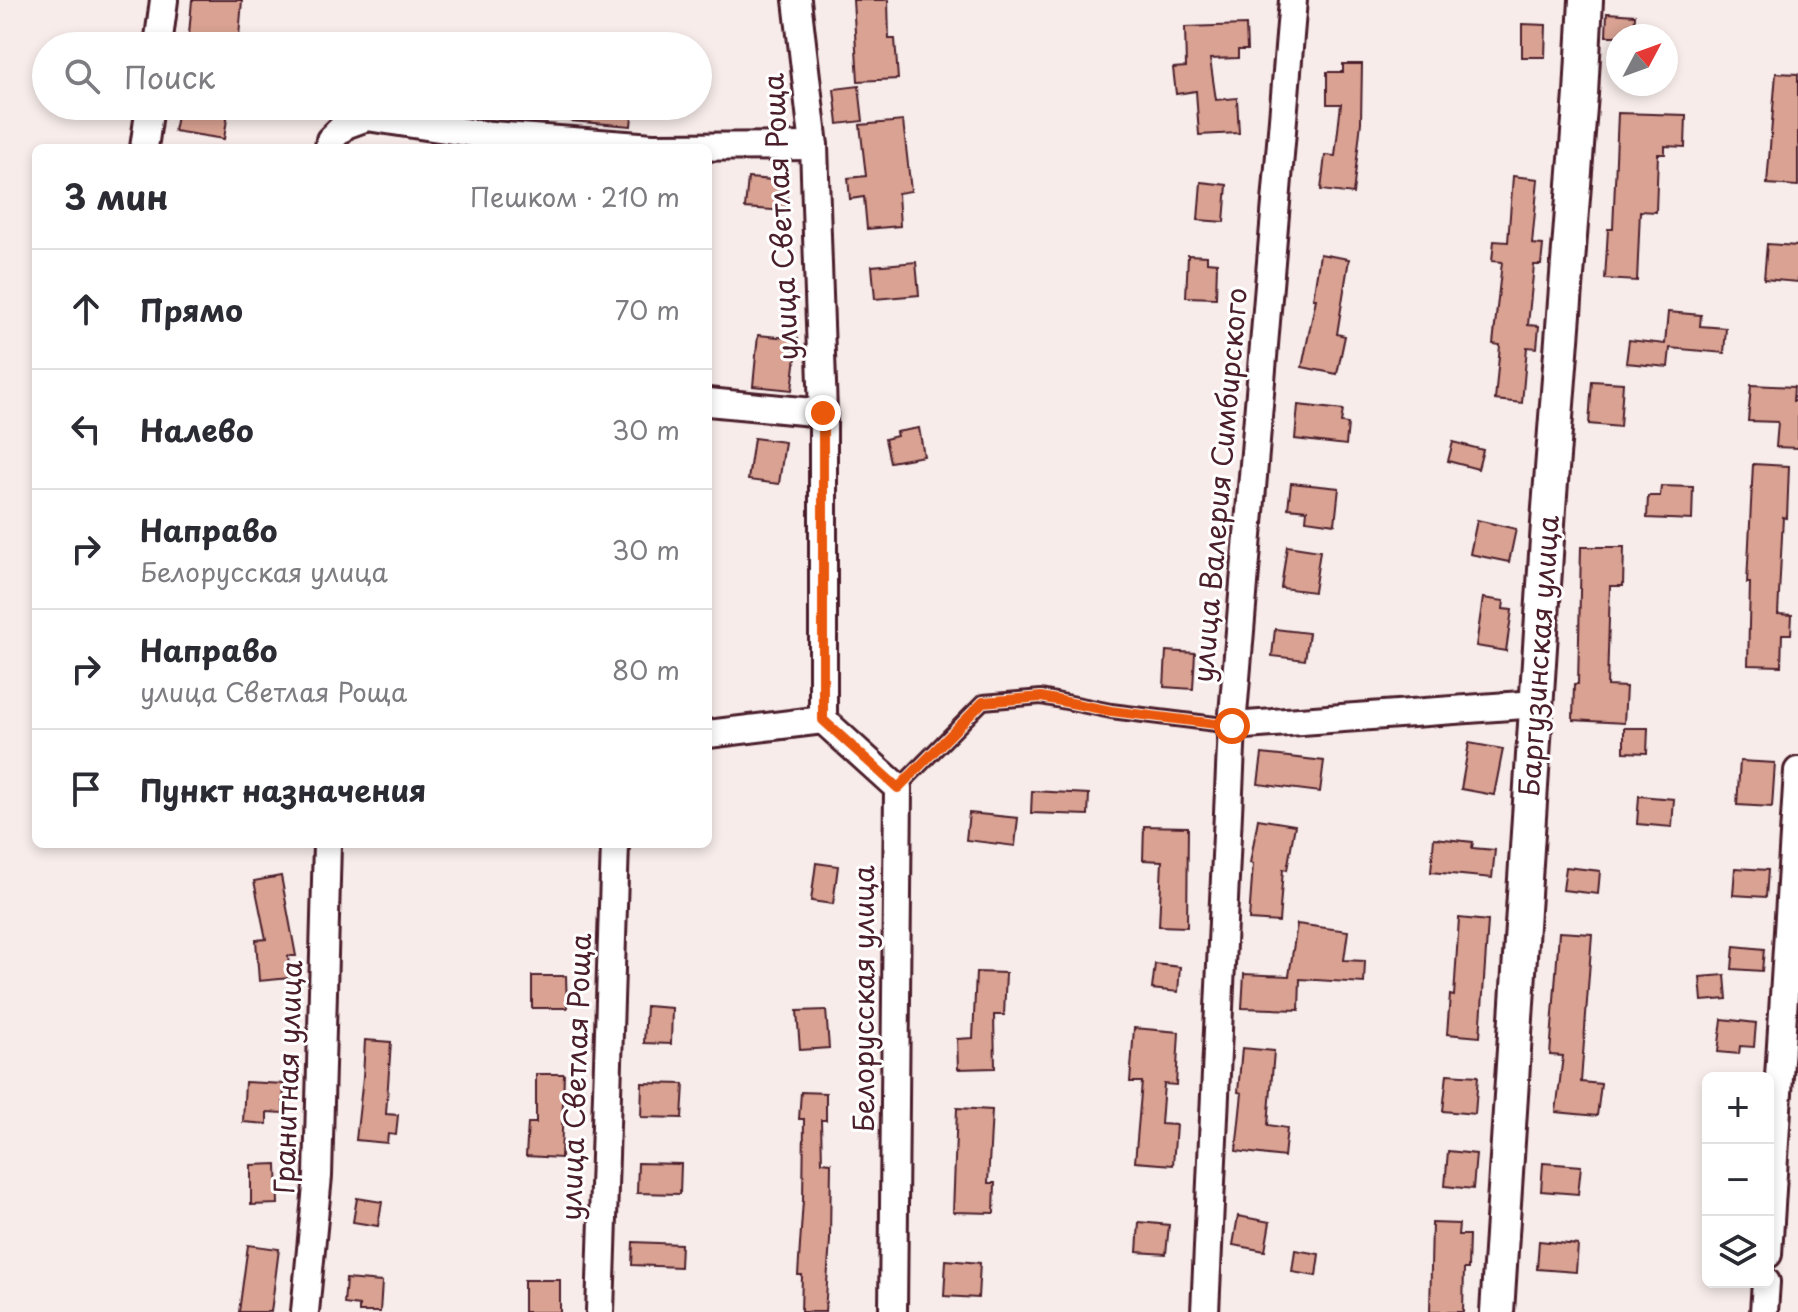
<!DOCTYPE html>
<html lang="ru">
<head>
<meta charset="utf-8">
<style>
  :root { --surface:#fff; --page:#f2f2f3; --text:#2b2b33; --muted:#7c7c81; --line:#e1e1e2 }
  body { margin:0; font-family:"Playpen Sans",sans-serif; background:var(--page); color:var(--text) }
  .controls { position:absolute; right:24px; bottom:24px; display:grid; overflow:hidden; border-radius:12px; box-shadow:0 4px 12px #0003 }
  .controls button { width:72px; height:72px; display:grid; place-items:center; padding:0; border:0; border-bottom:2px solid var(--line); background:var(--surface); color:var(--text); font:40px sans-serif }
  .compass { position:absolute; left:1606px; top:24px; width:72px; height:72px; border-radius:50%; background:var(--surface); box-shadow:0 4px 12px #0003; rotate:49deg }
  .stop { position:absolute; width:24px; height:24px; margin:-18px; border:6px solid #ea580c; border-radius:50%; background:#fff }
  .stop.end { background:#ea580c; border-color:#fff; box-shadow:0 2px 8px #0008 }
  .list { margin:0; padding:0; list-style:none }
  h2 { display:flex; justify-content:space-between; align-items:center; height:104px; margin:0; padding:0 32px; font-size:34px }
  h2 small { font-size:26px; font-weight:400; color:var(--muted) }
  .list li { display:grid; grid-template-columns:52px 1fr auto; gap:24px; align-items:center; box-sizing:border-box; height:120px; padding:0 32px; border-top:2px solid var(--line) }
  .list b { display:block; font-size:30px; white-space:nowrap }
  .list p { margin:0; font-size:26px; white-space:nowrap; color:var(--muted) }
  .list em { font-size:26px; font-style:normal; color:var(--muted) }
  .icon { flex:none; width:44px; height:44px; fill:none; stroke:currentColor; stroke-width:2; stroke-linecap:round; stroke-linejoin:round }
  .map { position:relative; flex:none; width:1798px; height:1312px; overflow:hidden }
  .search { position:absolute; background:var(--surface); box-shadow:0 4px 12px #0003; left:32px; top:32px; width:680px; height:88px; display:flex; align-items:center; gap:20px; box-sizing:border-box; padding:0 28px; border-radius:44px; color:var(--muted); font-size:30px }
  .panel { position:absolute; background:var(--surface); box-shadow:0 4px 12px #0003; left:32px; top:144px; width:680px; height:704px; border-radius:12px }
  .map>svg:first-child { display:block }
  .building { fill:#d9a292; stroke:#4a1f2b; stroke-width:2 }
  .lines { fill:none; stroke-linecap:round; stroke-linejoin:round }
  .service-casing { stroke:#4a1f2b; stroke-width:18 }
  .minor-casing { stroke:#4a1f2b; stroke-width:32 }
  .tertiary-casing { stroke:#4a1f2b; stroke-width:38 }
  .service { stroke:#fff; stroke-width:12 }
  .minor { stroke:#fff; stroke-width:26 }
  .tertiary { stroke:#fff; stroke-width:32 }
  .route { stroke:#ea580c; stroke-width:10 }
  .labels { text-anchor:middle; stroke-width:6; stroke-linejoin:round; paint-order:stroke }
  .street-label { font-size:28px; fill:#4a1f2b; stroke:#fff }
</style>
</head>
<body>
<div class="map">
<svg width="1798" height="1312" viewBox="0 0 1798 1312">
  <rect width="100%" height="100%" fill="#f7ece9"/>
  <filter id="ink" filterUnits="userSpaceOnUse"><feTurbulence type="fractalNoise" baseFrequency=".0125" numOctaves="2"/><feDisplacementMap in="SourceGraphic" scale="16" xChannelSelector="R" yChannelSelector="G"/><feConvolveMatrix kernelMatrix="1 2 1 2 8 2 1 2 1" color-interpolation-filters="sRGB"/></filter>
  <g filter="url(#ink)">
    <g class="building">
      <path d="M192,0H242L239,37L224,36L223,46H188Z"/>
      <path d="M853,0H888L889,39H895L898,79L858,81Z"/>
      <path d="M1607,13L1635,15L1634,36H1606Z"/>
      <path d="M1522,24L1546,25L1545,57H1522Z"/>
      <path d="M1246,25L1247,50H1238V58L1210,59L1216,100L1237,98L1239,133L1199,135L1196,91L1176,94L1173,68L1186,67L1185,27Z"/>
      <path d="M1343,64H1362L1361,122L1353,194L1321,190L1325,155L1335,156L1341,104H1327V72H1343Z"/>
      <path d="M1776,73L1798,74V186L1767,184Z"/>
      <path d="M859,86L863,121L838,124L834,89Z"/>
      <path d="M179,106H229L224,139L174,131Z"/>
      <path d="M571,106H633L631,126L571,121Z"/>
      <path d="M1618,113L1686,115L1685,147L1665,146V154H1658L1656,212L1640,211L1637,281L1605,279L1608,229H1613Z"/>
      <path d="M903,121L911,191L898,193L900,226L867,229L864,197L850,199L848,178L866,176L860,125Z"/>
      <path d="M1513,176L1538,179L1532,244L1543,245L1541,265H1534L1528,325L1539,326L1537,348L1527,347L1522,403L1495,400L1500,345L1493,344L1502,262L1492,261L1494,241L1508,242Z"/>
      <path d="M748,178L788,181L785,211L745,208Z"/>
      <path d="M1201,182L1227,185L1224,222L1198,220Z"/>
      <path d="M1767,244L1798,246V282L1764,279Z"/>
      <path d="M1320,254L1349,259L1337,334L1345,336L1337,374L1302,367L1316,299H1313Z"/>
      <path d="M1188,255L1207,256V262L1217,263L1216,298L1186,297Z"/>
      <path d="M916,262L919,295L875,299L872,266Z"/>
      <path d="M1668,312L1701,315L1700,326L1726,328L1724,353L1670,348L1668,367L1626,363L1629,340L1665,344Z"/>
      <path d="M758,335L798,339L792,390L753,386Z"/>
      <path d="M1592,381L1623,383L1620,427L1589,424Z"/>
      <path d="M1751,385L1794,387L1793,401H1798V448L1776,447L1778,422L1748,421Z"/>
      <path d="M1298,405L1343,410L1341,423L1348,424L1346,445L1295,439Z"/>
      <path d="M919,428L924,456L890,462L885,439L897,436L896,432Z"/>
      <path d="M754,438L785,442L779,484L748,480Z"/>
      <path d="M1453,442L1483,450L1478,469L1448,461Z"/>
      <path d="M1753,464L1789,466L1787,518L1783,517L1778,614L1792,615L1791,634H1782L1781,666L1748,665L1750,583H1747Z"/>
      <path d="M1291,483L1339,488L1335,524L1306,520L1307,510L1288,508Z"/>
      <path d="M1661,486L1693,487L1692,520L1647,518L1648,496H1660Z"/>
      <path d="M1477,520L1516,529L1509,562L1470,554Z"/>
      <path d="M1287,546L1320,551L1314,592L1281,588Z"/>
      <path d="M1581,547H1624L1623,586H1610L1607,686L1626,687L1624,723L1573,720L1574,684H1578Z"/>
      <path d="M1483,598L1504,601L1503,609L1512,610L1506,651L1476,646Z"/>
      <path d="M1275,629L1309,633L1305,660L1272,656Z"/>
      <path d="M1166,651L1195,653L1193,689L1164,687Z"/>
      <path d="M1624,728H1648L1647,753L1624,752Z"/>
      <path d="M1469,743L1503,749L1494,795L1461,789Z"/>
      <path d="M1262,754L1324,761L1320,792L1258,784Z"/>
      <path d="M1740,761L1775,763L1772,807L1737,805Z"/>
      <path d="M1032,791L1089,794L1088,815L1031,813Z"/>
      <path d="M1639,796L1674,799L1672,827L1637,824Z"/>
      <path d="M969,813L1018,818L1015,846L966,840Z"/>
      <path d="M1258,819L1295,825L1287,870L1283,869L1279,922L1249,920L1253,864L1250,863Z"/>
      <path d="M1144,826L1188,827L1187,927L1159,926L1162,861L1143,860Z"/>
      <path d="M1434,838L1473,842L1472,848L1495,850L1492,878L1431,872Z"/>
      <path d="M816,863L838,866L833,904L811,901Z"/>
      <path d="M1566,867L1600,871L1598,894L1563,890Z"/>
      <path d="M1735,868L1768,870L1766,897L1733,895Z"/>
      <path d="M281,876L296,956H288L290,978L259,981L256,940L266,939L254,881Z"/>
      <path d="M1459,918L1488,921L1480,1037L1447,1034L1450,995L1454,996Z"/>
      <path d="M1297,924L1348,931L1344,960L1365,961L1364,983L1300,979L1299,1010L1242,1008L1244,974L1289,976Z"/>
      <path d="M1559,932L1592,934L1581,1082L1601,1084L1597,1116L1556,1112L1563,1056L1550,1055Z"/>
      <path d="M1734,946L1764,949L1762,971L1732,969Z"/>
      <path d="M1155,964L1180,967L1178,992L1152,989Z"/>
      <path d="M976,972L1006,973L1004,1015H994L995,1068L958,1069L957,1039L973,1038Z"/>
      <path d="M1725,975L1727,999L1702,1001L1700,977Z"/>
      <path d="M532,976H566L567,1008H532Z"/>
      <path d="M646,1006L672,1008L671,1044L644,1043Z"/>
      <path d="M826,1010L829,1048L800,1050L797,1011Z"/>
      <path d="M1722,1019L1756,1023L1754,1047L1740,1046L1739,1054L1718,1052Z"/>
      <path d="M1134,1028L1179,1032L1176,1085L1164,1084L1161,1124L1176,1125L1173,1165L1135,1162L1142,1082H1130Z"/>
      <path d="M365,1040L391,1042L386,1114L398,1115L396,1135L388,1134L387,1143L356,1140L363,1077Z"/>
      <path d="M1242,1048L1274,1051L1268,1125L1287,1128L1284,1157L1236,1151L1242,1093L1238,1092Z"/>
      <path d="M536,1074H564L561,1158L526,1156L528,1123H536Z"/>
      <path d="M1447,1074L1478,1076L1475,1114L1443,1111Z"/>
      <path d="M245,1082L284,1084L283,1113L267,1112V1124L243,1122Z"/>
      <path d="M642,1083L684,1084L682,1118L641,1117Z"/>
      <path d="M801,1092L826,1093V1120H821L822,1162L831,1163L830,1240L825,1312H801L802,1275H798L803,1200L804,1119H799Z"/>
      <path d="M957,1108L992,1110L988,1183H995L994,1213L953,1212Z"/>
      <path d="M1448,1151L1476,1154L1473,1189L1445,1186Z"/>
      <path d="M638,1163L681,1164L680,1194L637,1193Z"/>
      <path d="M1543,1163L1581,1166L1578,1194L1541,1191Z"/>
      <path d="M277,1164L278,1204L251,1205V1165Z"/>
      <path d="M357,1198L382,1202L378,1226L353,1222Z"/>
      <path d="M1238,1216L1270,1222L1265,1251L1233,1245Z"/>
      <path d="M1139,1222L1169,1225L1166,1254L1137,1252Z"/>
      <path d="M1432,1223L1459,1224L1458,1235H1469L1468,1269H1464L1463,1312H1430Z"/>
      <path d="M1539,1241L1578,1245L1576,1272L1537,1269Z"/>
      <path d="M633,1242L681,1244L680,1267L632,1265Z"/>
      <path d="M248,1245L279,1249L271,1312H239Z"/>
      <path d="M1295,1250L1319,1254L1316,1276L1292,1272Z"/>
      <path d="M946,1260L980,1263L978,1298L944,1296Z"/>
      <path d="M346,1279L382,1282L380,1312H359V1306L344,1304Z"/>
      <rect x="524" y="1280" width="36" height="32"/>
    </g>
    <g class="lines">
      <g class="service-casing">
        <path id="service" d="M898,788L983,702L1041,697L1111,711L1232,726"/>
      </g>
      <g class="minor-casing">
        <g id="minor">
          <path d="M797,0L814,146L823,413V720"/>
          <path d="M158,46L164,0"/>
          <path d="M144,148L150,106"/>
          <path d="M329,148L330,140L345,125L367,117L478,134L653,147L814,146"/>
          <path d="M708,402L823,413"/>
          <path d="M823,720L898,788L893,1312"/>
          <path d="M1232,726L1537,704"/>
          <path d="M708,734L823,720"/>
          <path d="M1768,1254L1798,771"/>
          <path d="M305,1312L318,1176L327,844"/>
          <path d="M600,1312L615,844"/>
          <path d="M1205,1312L1232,726L1293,0"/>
          <path d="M1764,1312L1766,1282"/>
        </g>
      </g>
      <g class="tertiary-casing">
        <path id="tertiary" d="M1497,1312L1549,508L1581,94L1586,0"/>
      </g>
      <use href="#service" class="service"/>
      <use href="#minor" class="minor"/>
      <use href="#tertiary" class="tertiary"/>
    </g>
  </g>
  <g class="lines" filter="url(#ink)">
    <path class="route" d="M823,413V720L898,788L983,702L1041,697L1111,711L1232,726"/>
  </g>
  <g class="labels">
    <g class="street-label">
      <text transform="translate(781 217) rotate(-93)" y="10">улица Светлая Роща</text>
      <text transform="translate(1220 485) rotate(-85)" y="10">улица Валерия Симбирского</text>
      <text transform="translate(1539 656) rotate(-86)" y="10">Баргузинская улица</text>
      <text transform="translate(864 999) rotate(-90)" y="10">Белорусская улица</text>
      <text transform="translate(288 1077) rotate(-88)" y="10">Гранитная улица</text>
      <text transform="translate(576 1077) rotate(-88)" y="10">улица Светлая Роща</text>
    </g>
  </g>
</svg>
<div class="controls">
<button>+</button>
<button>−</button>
<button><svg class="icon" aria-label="layers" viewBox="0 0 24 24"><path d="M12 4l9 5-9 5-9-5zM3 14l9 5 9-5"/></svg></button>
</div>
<svg class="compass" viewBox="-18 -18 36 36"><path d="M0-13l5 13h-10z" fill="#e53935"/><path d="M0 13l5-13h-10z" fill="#7c7c81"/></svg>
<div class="stop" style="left:1232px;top:726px"></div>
<div class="stop end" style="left:823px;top:413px"></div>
<div class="search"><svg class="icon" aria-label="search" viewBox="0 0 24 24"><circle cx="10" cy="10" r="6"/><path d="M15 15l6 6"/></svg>Поиск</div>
<section class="panel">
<h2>3 мин<small>Пешком · 210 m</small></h2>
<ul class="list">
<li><svg class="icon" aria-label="ahead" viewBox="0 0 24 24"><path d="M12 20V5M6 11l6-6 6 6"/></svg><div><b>Прямо</b></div><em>70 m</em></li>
<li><svg class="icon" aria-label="left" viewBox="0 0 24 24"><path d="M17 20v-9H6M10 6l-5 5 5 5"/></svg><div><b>Налево</b></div><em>30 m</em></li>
<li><svg class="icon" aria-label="right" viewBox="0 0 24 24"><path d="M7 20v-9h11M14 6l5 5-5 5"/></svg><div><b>Направо</b><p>Белорусская улица</p></div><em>30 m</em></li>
<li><svg class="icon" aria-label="right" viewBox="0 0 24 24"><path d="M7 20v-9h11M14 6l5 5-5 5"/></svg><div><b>Направо</b><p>улица Светлая Роща</p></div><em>80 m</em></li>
<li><svg class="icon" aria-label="arrive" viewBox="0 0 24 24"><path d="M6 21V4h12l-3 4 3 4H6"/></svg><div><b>Пункт назначения</b></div></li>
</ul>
</section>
</div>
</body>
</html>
